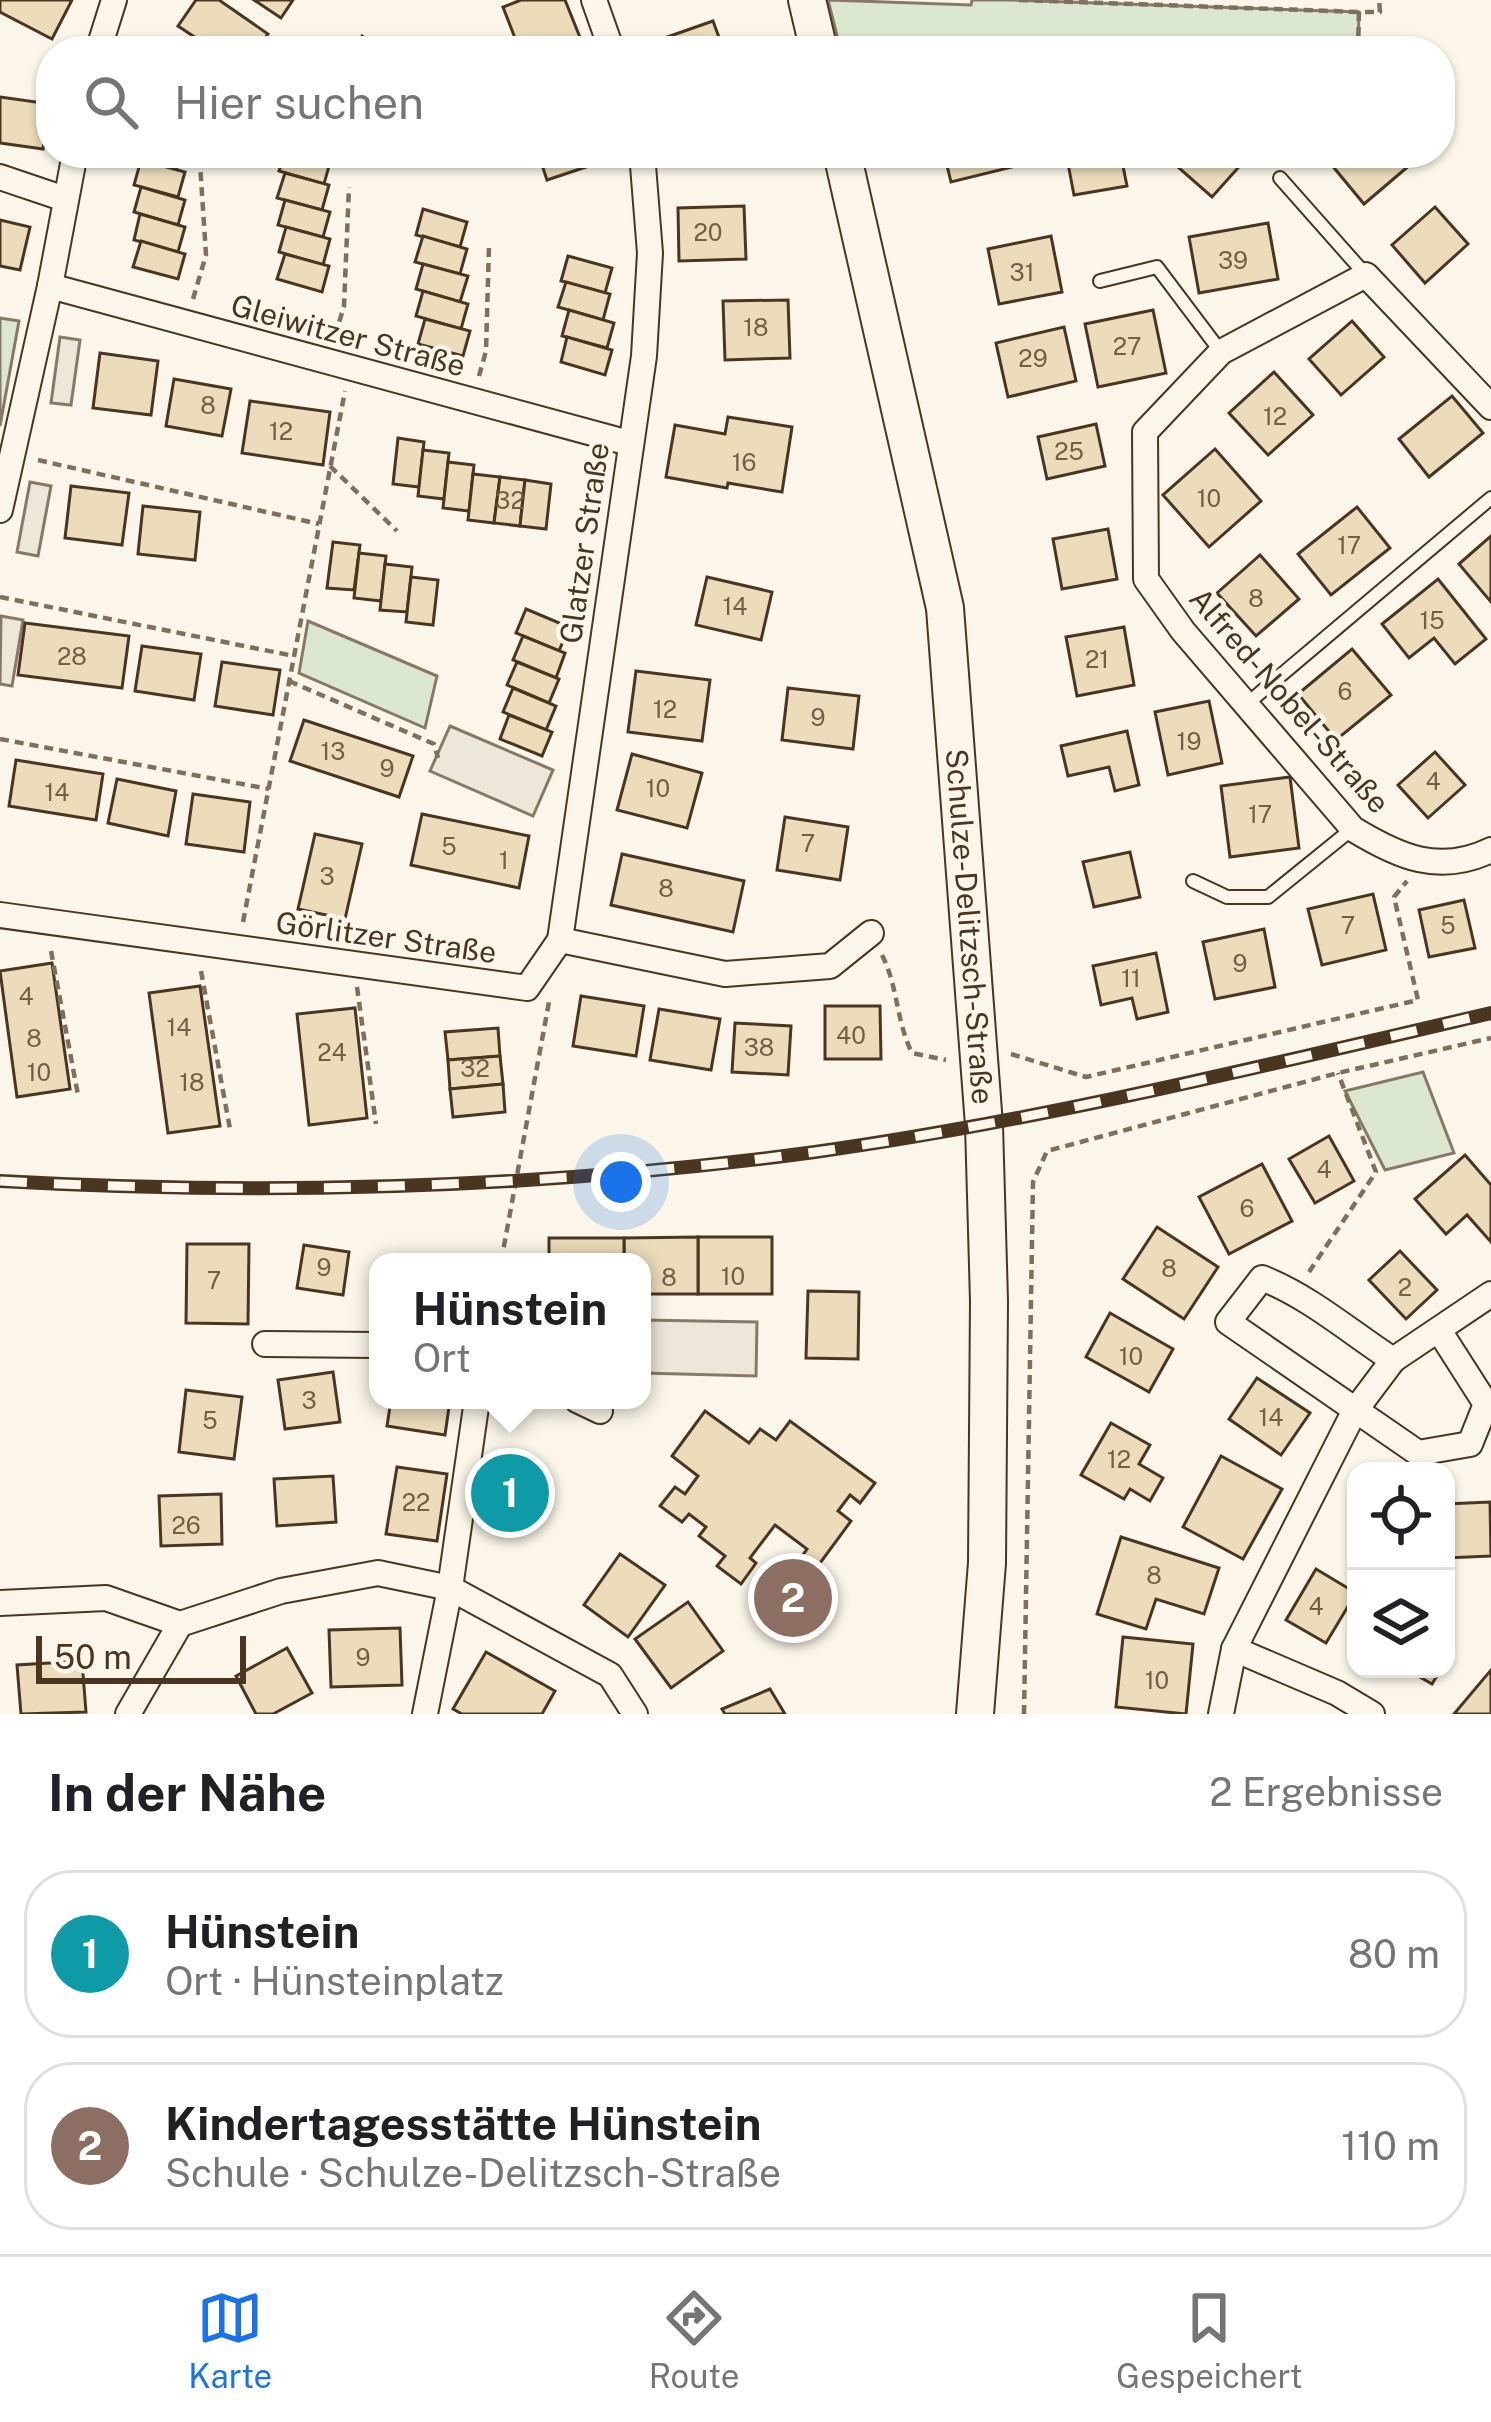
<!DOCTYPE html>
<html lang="de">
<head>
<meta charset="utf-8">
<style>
  :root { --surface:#fff; --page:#f6f6f6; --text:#202124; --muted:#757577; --line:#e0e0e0; --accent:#1a73e8 }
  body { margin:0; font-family:"Public Sans",sans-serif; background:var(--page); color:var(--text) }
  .controls { position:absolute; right:36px; bottom:36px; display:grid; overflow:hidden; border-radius:24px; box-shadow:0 3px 9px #0004 }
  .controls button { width:108px; height:108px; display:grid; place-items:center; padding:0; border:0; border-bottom:3px solid var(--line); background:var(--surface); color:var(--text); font:60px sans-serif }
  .scale { position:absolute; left:36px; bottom:30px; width:210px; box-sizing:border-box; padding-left:12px; border:6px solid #4a3520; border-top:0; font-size:33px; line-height:42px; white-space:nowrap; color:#4a3520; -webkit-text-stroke:9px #fbf6e9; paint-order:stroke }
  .you { position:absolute; left:621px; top:1182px; width:42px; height:42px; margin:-30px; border:9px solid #fff; border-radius:50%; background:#1a73e8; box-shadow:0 0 0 18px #1a73e833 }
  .badge { display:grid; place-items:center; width:78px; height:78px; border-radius:50%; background:var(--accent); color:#fff; font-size:39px; font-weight:700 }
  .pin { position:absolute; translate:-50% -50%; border:6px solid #fff; box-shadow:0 3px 12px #0006 }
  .popup { position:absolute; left:369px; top:1253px; width:282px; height:156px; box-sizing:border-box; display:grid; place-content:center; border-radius:24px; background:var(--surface); filter:drop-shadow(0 3px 9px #0005); font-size:39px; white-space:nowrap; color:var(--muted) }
  .popup b { font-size:45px; color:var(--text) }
  .popup::after { content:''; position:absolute; left:50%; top:100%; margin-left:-24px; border:24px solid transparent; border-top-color:var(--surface) }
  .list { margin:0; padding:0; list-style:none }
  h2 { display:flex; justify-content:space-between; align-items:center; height:156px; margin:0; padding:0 48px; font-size:51px }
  h2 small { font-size:39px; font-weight:400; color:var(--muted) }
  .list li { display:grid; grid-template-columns:78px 1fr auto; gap:36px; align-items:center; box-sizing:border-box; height:168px; margin:0 24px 24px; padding:0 24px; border:3px solid var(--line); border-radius:48px }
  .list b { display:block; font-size:45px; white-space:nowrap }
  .list p { margin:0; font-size:39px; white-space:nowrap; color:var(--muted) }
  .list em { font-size:39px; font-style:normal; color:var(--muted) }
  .icon { flex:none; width:66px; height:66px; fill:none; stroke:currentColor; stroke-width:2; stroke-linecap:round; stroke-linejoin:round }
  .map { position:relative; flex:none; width:1491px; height:1714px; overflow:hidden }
  .search { position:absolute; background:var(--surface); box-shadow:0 3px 9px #0004; left:36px; right:36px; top:36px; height:132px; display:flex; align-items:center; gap:30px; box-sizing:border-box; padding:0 42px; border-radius:48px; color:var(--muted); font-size:45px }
  .sheet { height:540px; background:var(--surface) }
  nav { display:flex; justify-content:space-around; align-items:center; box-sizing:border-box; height:168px; border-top:3px solid var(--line); background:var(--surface); font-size:33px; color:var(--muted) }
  nav a { display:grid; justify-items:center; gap:6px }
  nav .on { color:var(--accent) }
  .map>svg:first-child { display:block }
  .green { fill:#dce7d0; stroke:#887966; stroke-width:3 }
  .parking { fill:#ede7d9; stroke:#887966; stroke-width:3 }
  .building { fill:#ecdcbc; stroke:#4a3520; stroke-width:3 }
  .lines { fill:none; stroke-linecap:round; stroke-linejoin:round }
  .lane-casing { stroke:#4a3520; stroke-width:16 }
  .street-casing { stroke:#4a3520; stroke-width:28 }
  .secondary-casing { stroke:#4a3520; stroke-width:40 }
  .path { stroke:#7f6f5c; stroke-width:4.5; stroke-dasharray:9 6; stroke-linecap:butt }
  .lane { stroke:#fbf6e9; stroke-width:12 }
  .street { stroke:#fbf6e9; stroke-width:24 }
  .secondary { stroke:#fbf6e9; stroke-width:36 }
  .rail-casing { stroke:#4a3520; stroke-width:14 }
  .rail { stroke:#fbf6e9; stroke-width:9; stroke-dasharray:27; stroke-linecap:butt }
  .labels { text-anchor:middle; stroke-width:9; stroke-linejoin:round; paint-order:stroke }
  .number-label { font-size:24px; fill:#725f47 }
  .street-label { font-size:30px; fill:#4a3520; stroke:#fbf6e9 }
</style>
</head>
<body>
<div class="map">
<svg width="1491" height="1714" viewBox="0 0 1491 1714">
  <rect width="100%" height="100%" fill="#fbf6e9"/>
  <g class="green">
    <path d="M828,0L971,5L972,0H1010L1359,12L1358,51H841Z"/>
    <path d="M0,318L19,321L0,426Z"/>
    <path d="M308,621L437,676L425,728L299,673Z"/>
    <path d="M1423,1072L1454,1153L1385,1170L1345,1091Z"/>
  </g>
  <g class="parking">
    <path d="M60,337L80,340L71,405L51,403Z"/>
    <path d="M30,482L51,486L38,556L17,552Z"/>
    <path d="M1,616L23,620L12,686L0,684Z"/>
    <path d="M450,726L553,770L533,816L430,771Z"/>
    <path d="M642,1320L757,1322L756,1376L642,1373Z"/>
  </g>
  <g class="building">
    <path d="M0,0H72L52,39L0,12Z"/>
    <path d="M196,0H219L268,34L255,51H196L202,42L178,26Z"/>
    <path d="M254,0H293L281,18Z"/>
    <path d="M521,0H565L583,45L568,51H520L503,7Z"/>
    <path d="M713,21L724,51H656L653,42Z"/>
    <path d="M362,36L385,51H352Z"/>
    <path d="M0,97L50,104L43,149L0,143Z"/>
    <path d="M133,153H181L176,170L132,157Z"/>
    <path d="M285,153H311L331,159L324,184L279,171Z"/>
    <path d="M538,153H598L601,162L547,180Z"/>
    <path d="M944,153H1021L1024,164L951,182Z"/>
    <path d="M1066,153H1140L1142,163L1123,166L1127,186L1074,195Z"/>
    <path d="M1238,153L1245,160L1212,197L1163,154Z"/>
    <path d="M1342,153H1424L1364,204L1330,163Z"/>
    <path d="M141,160L185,172L178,197L134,185Z"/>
    <path d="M285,173L329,185L322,210L277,198Z"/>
    <path d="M141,187L185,200L178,225L134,212Z"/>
    <path d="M285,200L330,212L323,237L278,225Z"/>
    <path d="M744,206L746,259L679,261L678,208Z"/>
    <path d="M1435,207L1468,244L1425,283L1392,245Z"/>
    <path d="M423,209L467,222L460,247L416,235Z"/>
    <path d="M140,214L185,227L178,252L134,240Z"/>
    <path d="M0,220L30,227L20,270L0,266Z"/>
    <path d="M1268,223L1278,279L1199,293L1189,237Z"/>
    <path d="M286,227L330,239L323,265L279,252Z"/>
    <path d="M423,236L467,249L460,274L415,262Z"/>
    <path d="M1051,236L1062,292L999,304L988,249Z"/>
    <path d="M141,241L185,254L178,279L133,267Z"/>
    <path d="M285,254L329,266L322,292L277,279Z"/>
    <path d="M568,256L612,268L605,293L561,281Z"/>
    <path d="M423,264L468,276L460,302L416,289Z"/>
    <path d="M566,282L610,294L603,320L558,307Z"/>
    <path d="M423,291L468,304L461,329L416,316Z"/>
    <path d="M788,300L790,358L725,360L723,301Z"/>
    <path d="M569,310L614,323L607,348L562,336Z"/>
    <path d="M1153,310L1166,373L1098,387L1085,324Z"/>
    <path d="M425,319L470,331L463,356L418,344Z"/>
    <path d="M1352,321L1384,357L1341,395L1309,359Z"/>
    <path d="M1064,327L1076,381L1008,397L996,343Z"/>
    <path d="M567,337L612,350L605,375L561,362Z"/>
    <path d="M100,353L158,361L151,415L93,408Z"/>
    <path d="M1274,372L1313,415L1268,455L1229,413Z"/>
    <path d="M174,379L231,389L222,436L166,426Z"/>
    <path d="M1452,396L1483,433L1429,477L1399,439Z"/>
    <path d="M250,401L330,412L323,465L242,453Z"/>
    <path d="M728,417L792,427L782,492L728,483L727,488L666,477L675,425L725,434Z"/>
    <path d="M1096,424L1105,466L1047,479L1038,437Z"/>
    <path d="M398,438L424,442L419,487L393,484Z"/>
    <path d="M1215,449L1261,501L1209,547L1163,495Z"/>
    <path d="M423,450L449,453L444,499L418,496Z"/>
    <path d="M448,462L474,465L469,511L443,508Z"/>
    <path d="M473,474L500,477L494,523L468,520Z"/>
    <path d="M500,477L525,480L520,526L494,523Z"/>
    <path d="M525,480L551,484L546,529L520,526Z"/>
    <path d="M71,486L129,493L122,545L65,538Z"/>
    <path d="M143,506L200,512L195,560L138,554Z"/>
    <path d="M1357,507L1390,548L1331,595L1298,554Z"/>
    <path d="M1108,529L1117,579L1062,589L1053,539Z"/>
    <path d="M1491,536V602L1459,564Z"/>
    <path d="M333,542L360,545L354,590L327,588Z"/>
    <path d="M359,553L386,556L381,601L354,598Z"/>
    <path d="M1260,555L1299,599L1256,636L1217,593Z"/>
    <path d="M385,564L412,567L407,612L380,610Z"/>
    <path d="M411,577L438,580L433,625L406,622Z"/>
    <path d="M707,577L772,592L761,640L696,625Z"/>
    <path d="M1438,579L1486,639L1455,664L1434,638L1409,658L1382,624Z"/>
    <path d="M526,609L569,627L559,651L516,633Z"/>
    <path d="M25,623L129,636L122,688L18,675Z"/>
    <path d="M1124,627L1134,685L1077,696L1066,637Z"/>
    <path d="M523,636L565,653L556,678L513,660Z"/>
    <path d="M142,646L201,654L194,700L135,691Z"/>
    <path d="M1352,649L1391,695L1336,740L1298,694Z"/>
    <path d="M222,662L280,670L273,715L215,706Z"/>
    <path d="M517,662L559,679L549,703L507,685Z"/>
    <path d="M636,671L710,680L702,741L628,732Z"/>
    <path d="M513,688L556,706L546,730L503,712Z"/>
    <path d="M788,688L859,696L853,749L782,740Z"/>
    <path d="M1209,701L1222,763L1168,775L1155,712Z"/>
    <path d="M509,715L552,732L542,756L500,739Z"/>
    <path d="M304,720L413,756L399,797L290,761Z"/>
    <path d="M1127,731L1139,785L1115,791L1109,767L1068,776L1061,746Z"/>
    <path d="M1435,752L1465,785L1428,818L1398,785Z"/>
    <path d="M632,754L702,773L687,828L617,810Z"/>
    <path d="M16,760L103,774L96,820L9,806Z"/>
    <path d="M1290,777L1299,848L1230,857L1221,786Z"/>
    <path d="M117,779L176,791L168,836L108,823Z"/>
    <path d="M193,794L250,802L244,852L186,844Z"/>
    <path d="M422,814L529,836L519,888L411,865Z"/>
    <path d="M785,817L848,827L840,880L777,870Z"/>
    <path d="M315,834L362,844L345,919L298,909Z"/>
    <path d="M1130,852L1140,897L1094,907L1083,862Z"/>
    <path d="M622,854L744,881L733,932L611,905Z"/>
    <path d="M1373,894L1386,950L1322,965L1308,909Z"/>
    <path d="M1464,900L1475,948L1429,957L1419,910Z"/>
    <path d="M1264,929L1275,987L1215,999L1203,942Z"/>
    <path d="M1156,953L1168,1012L1137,1019L1132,998L1101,1005L1093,966Z"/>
    <path d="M52,963L70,1089L17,1097L0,971Z"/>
    <path d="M200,986L220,1126L168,1133L149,993Z"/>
    <path d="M581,996L644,1006L636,1056L573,1046Z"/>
    <path d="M825,1006H880L881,1059H825Z"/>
    <path d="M355,1008L367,1118L309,1125L297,1014Z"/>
    <path d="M659,1009L720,1019L711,1070L650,1060Z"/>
    <path d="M735,1023L791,1026L788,1075L732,1072Z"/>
    <path d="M498,1028L500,1056L448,1060L445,1032Z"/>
    <path d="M500,1056L503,1084L450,1089L448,1060Z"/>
    <path d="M503,1084L505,1112L453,1117L450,1089Z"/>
    <path d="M1329,1136L1354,1181L1315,1203L1289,1159Z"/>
    <path d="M1465,1155L1491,1185V1242L1467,1215L1446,1234L1415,1199Z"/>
    <path d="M1262,1164L1292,1221L1229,1254L1199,1197Z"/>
    <path d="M1157,1227L1218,1267L1184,1319L1123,1279Z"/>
    <rect x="698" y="1237" width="74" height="57"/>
    <path d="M698,1237V1294H642V1262H624V1238Z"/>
    <rect x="549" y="1238" width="75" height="24"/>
    <path d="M187,1244H249L248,1324L186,1323Z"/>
    <path d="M304,1245L349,1252L343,1295L297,1288Z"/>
    <path d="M1400,1251L1437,1290L1406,1319L1369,1280Z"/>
    <path d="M808,1291L859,1292L858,1359L806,1358Z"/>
    <path d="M1110,1313L1173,1349L1149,1392L1086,1357Z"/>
    <path d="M333,1372L340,1422L285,1429L278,1380Z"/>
    <path d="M1257,1378L1310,1413L1281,1455L1229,1419Z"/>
    <path d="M186,1390L242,1397L234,1459L179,1452Z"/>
    <path d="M391,1400H450L445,1435L387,1426Z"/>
    <path d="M705,1411L749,1443L760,1429L776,1440L790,1421L875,1483L860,1503L850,1495L838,1511L851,1521L815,1570L800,1559L807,1549L775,1525L750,1558L756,1563L741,1584L717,1566L725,1556L699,1536L706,1527L689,1514L682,1522L660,1506L675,1487L685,1494L698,1476L672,1456Z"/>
    <path d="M1111,1423L1150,1445L1139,1464L1163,1478L1150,1501L1130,1489L1124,1499L1081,1475Z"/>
    <path d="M1221,1456L1282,1489L1243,1559L1183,1527Z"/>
    <path d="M397,1467L447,1474L437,1541L386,1534Z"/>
    <path d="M333,1476L336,1522L277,1526L274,1479Z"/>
    <path d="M221,1494L222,1544L161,1546L159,1496Z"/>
    <path d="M1490,1502L1491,1556L1446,1558V1504Z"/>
    <path d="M1121,1537L1219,1568L1204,1614L1156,1599L1146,1629L1097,1614Z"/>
    <path d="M620,1554L665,1585L628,1637L584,1605Z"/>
    <path d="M1316,1569L1356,1593L1326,1643L1286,1620Z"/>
    <path d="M688,1602L723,1651L671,1688L635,1639Z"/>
    <path d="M400,1628L402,1685L331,1687L329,1630Z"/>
    <path d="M1123,1637L1193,1644L1186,1714L1116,1707Z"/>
    <path d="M287,1648L312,1693L273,1714H256L236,1676Z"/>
    <path d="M486,1652L555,1691L542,1714H462L453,1709Z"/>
    <path d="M82,1661L86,1712L21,1714L17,1665Z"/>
    <path d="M1406,1669H1441L1432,1684Z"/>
    <path d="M1491,1670V1714H1454Z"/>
    <path d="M770,1689L785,1714H725L722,1709Z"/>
  </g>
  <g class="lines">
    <g class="lane-casing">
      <g id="lane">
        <path d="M1280,178L1365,274"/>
        <path d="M1100,281L1157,267L1221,352"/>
        <path d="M1248,703L1491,498"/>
        <path d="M1193,881L1227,897H1268L1352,829"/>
      </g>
    </g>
    <g class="street-casing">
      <g id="street">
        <path d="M594,0L612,51"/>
        <path d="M98,51L114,0"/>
        <path d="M0,177L65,199"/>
        <path d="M50,286L629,443"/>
        <path d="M1491,407L1366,275L1221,352L1145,432L1146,579L1183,631L1353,829C1399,857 1439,875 1491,850"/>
        <path d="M0,510L50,286L75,153"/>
        <path d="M0,915L527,988L560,940L725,974L830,966L871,933"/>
        <path d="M560,940L644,356L650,253L642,153"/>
        <path d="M1440,1332L1486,1404L1470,1444L1418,1453L1228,1322L1262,1278C1310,1297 1350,1332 1393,1360L1491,1294"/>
        <path d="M265,1344L378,1345"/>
        <path d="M577,1400L600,1411"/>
        <path d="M0,1603L106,1598L180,1624"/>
        <path d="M1234,1649L1337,1693L1372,1714"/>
        <path d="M128,1714L180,1624L281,1591L378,1573L450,1588L610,1675L635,1714"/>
        <path d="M425,1714L450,1588L477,1400"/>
        <path d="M1221,1714L1234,1649L1354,1412L1393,1360"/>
      </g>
    </g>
    <g class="secondary-casing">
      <g id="secondary">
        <path d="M807,0L819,51"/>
        <path id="s1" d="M842,153L945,608L984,1125L989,1301L987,1563L975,1714"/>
      </g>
    </g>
    <g class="path">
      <path d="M1019,0L1359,12"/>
      <path d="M1358,51L1359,12H1380L1379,0"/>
      <path d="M1293,166L1307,153"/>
      <path d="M193,299L206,255L200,163"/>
      <path d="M335,336L344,306L349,187"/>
      <path d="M479,376L486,351L489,245"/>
      <path d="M38,460L319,524"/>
      <path d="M330,466L397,531"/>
      <path d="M0,597L294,656"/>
      <path d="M289,681L434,744L438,758"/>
      <path d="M0,739L269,789"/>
      <path d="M243,922L345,391"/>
      <path d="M51,951L78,1095"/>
      <path d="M882,955C898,986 896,1021 912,1053L946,1060"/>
      <path d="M201,971L230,1129"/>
      <path d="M357,987L376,1124"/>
      <path d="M1011,1054L1086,1077L1418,1000L1394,897L1407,881"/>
      <path d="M501,1262L549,1002"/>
      <path d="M1309,1272L1376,1172L1338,1073"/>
      <path d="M1024,1714L1033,1182L1047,1151L1338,1073L1491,1038"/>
    </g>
    <use href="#lane" class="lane"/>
    <use href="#street" class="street"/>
    <use href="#secondary" class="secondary"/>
    <g class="rail-casing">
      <path id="rail" d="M0,1181C271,1196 546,1188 815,1152C1044,1120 1267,1065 1491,1013"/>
    </g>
    <use href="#rail" class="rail"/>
  </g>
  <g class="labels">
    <g class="number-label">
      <text x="708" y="241">20</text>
      <text x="1233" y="269">39</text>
      <text x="1022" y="281">31</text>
      <text x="756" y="336">18</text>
      <text x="1127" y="355">27</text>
      <text x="1033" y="367">29</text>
      <text x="208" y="414">8</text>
      <text x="1275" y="425">12</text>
      <text x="281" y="440">12</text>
      <text x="1069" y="460">25</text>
      <text x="744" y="471">16</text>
      <text x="1209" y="507">10</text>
      <text x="510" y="509">32</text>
      <text x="1349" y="554">17</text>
      <text x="1256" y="607">8</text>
      <text x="735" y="615">14</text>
      <text x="1432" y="629">15</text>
      <text x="72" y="665">28</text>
      <text x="1097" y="668">21</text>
      <text x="1345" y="700">6</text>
      <text x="665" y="718">12</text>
      <text x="818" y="726">9</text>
      <text x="1189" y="750">19</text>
      <text x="333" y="760">13</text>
      <text x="387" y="777">9</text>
      <text x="1433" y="790">4</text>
      <text x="658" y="797">10</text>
      <text x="57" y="801">14</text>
      <text x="1260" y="823">17</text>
      <text x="808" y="852">7</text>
      <text x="449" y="855">5</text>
      <text x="504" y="869">1</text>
      <text x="327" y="885">3</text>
      <text x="666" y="897">8</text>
      <text x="1348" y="934">7</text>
      <text x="1448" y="934">5</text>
      <text x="1240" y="972">9</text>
      <text x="1131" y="987">11</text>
      <text x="26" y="1005">4</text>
      <text x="179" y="1036">14</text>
      <text x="851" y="1044">40</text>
      <text x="34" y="1047">8</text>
      <text x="759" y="1056">38</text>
      <text x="332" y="1061">24</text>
      <text x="475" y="1077">32</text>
      <text x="39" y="1081">10</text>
      <text x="192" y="1091">18</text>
      <text x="1324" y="1178">4</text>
      <text x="1247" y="1217">6</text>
      <text x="324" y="1276">9</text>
      <text x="1169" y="1277">8</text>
      <text x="733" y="1285">10</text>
      <text x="669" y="1286">8</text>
      <text x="214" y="1289">7</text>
      <text x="1405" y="1296">2</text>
      <text x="1131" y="1365">10</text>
      <text x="309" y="1409">3</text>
      <text x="1271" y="1426">14</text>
      <text x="210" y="1429">5</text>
      <text x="1119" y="1468">12</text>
      <text x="416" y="1511">22</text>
      <text x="186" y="1534">26</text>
      <text x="1154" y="1584">8</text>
      <text x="1316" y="1615">4</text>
      <text x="363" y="1666">9</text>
      <text x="1157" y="1689">10</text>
    </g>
    <g class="street-label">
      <text transform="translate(348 336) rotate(15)" y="10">Gleiwitzer Straße</text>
      <text transform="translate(585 543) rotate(-82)" y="10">Glatzer Straße</text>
      <text transform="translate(1289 701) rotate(49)" y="10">Alfred-Nobel-Straße</text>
      <text dy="10" stroke="none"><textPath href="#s1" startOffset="786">Schulze-Delitzsch-Straße</textPath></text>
      <text transform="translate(386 938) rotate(8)" y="10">Görlitzer Straße</text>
    </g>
  </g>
</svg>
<div class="controls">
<button><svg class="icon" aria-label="locate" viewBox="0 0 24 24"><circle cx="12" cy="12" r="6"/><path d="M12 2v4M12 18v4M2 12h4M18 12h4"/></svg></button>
<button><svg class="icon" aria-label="layers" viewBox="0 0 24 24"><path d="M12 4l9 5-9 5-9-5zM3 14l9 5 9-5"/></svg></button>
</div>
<div class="scale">50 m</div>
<div class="you"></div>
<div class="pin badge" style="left:510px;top:1493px;background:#0f9aa8">1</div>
<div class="popup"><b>Hünstein</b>Ort</div>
<div class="pin badge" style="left:793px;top:1598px;background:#8d6e63">2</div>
<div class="search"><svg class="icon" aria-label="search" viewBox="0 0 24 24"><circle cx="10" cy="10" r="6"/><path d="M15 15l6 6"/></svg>Hier suchen</div>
</div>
<section class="sheet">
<h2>In der Nähe<small>2 Ergebnisse</small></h2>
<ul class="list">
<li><span class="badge" style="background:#0f9aa8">1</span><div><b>Hünstein</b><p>Ort · Hünsteinplatz</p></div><em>80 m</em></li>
<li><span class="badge" style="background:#8d6e63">2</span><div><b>Kindertagesstätte Hünstein</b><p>Schule · Schulze-Delitzsch-Straße</p></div><em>110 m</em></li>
</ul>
</section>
<nav>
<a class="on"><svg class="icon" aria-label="map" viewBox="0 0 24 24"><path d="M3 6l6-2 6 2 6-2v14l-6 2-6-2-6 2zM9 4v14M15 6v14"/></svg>Karte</a>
<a><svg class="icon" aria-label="directions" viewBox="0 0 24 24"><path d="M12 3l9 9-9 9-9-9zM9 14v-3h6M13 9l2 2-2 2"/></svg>Route</a>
<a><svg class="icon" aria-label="saved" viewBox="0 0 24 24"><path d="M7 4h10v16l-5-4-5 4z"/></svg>Gespeichert</a>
</nav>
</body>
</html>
